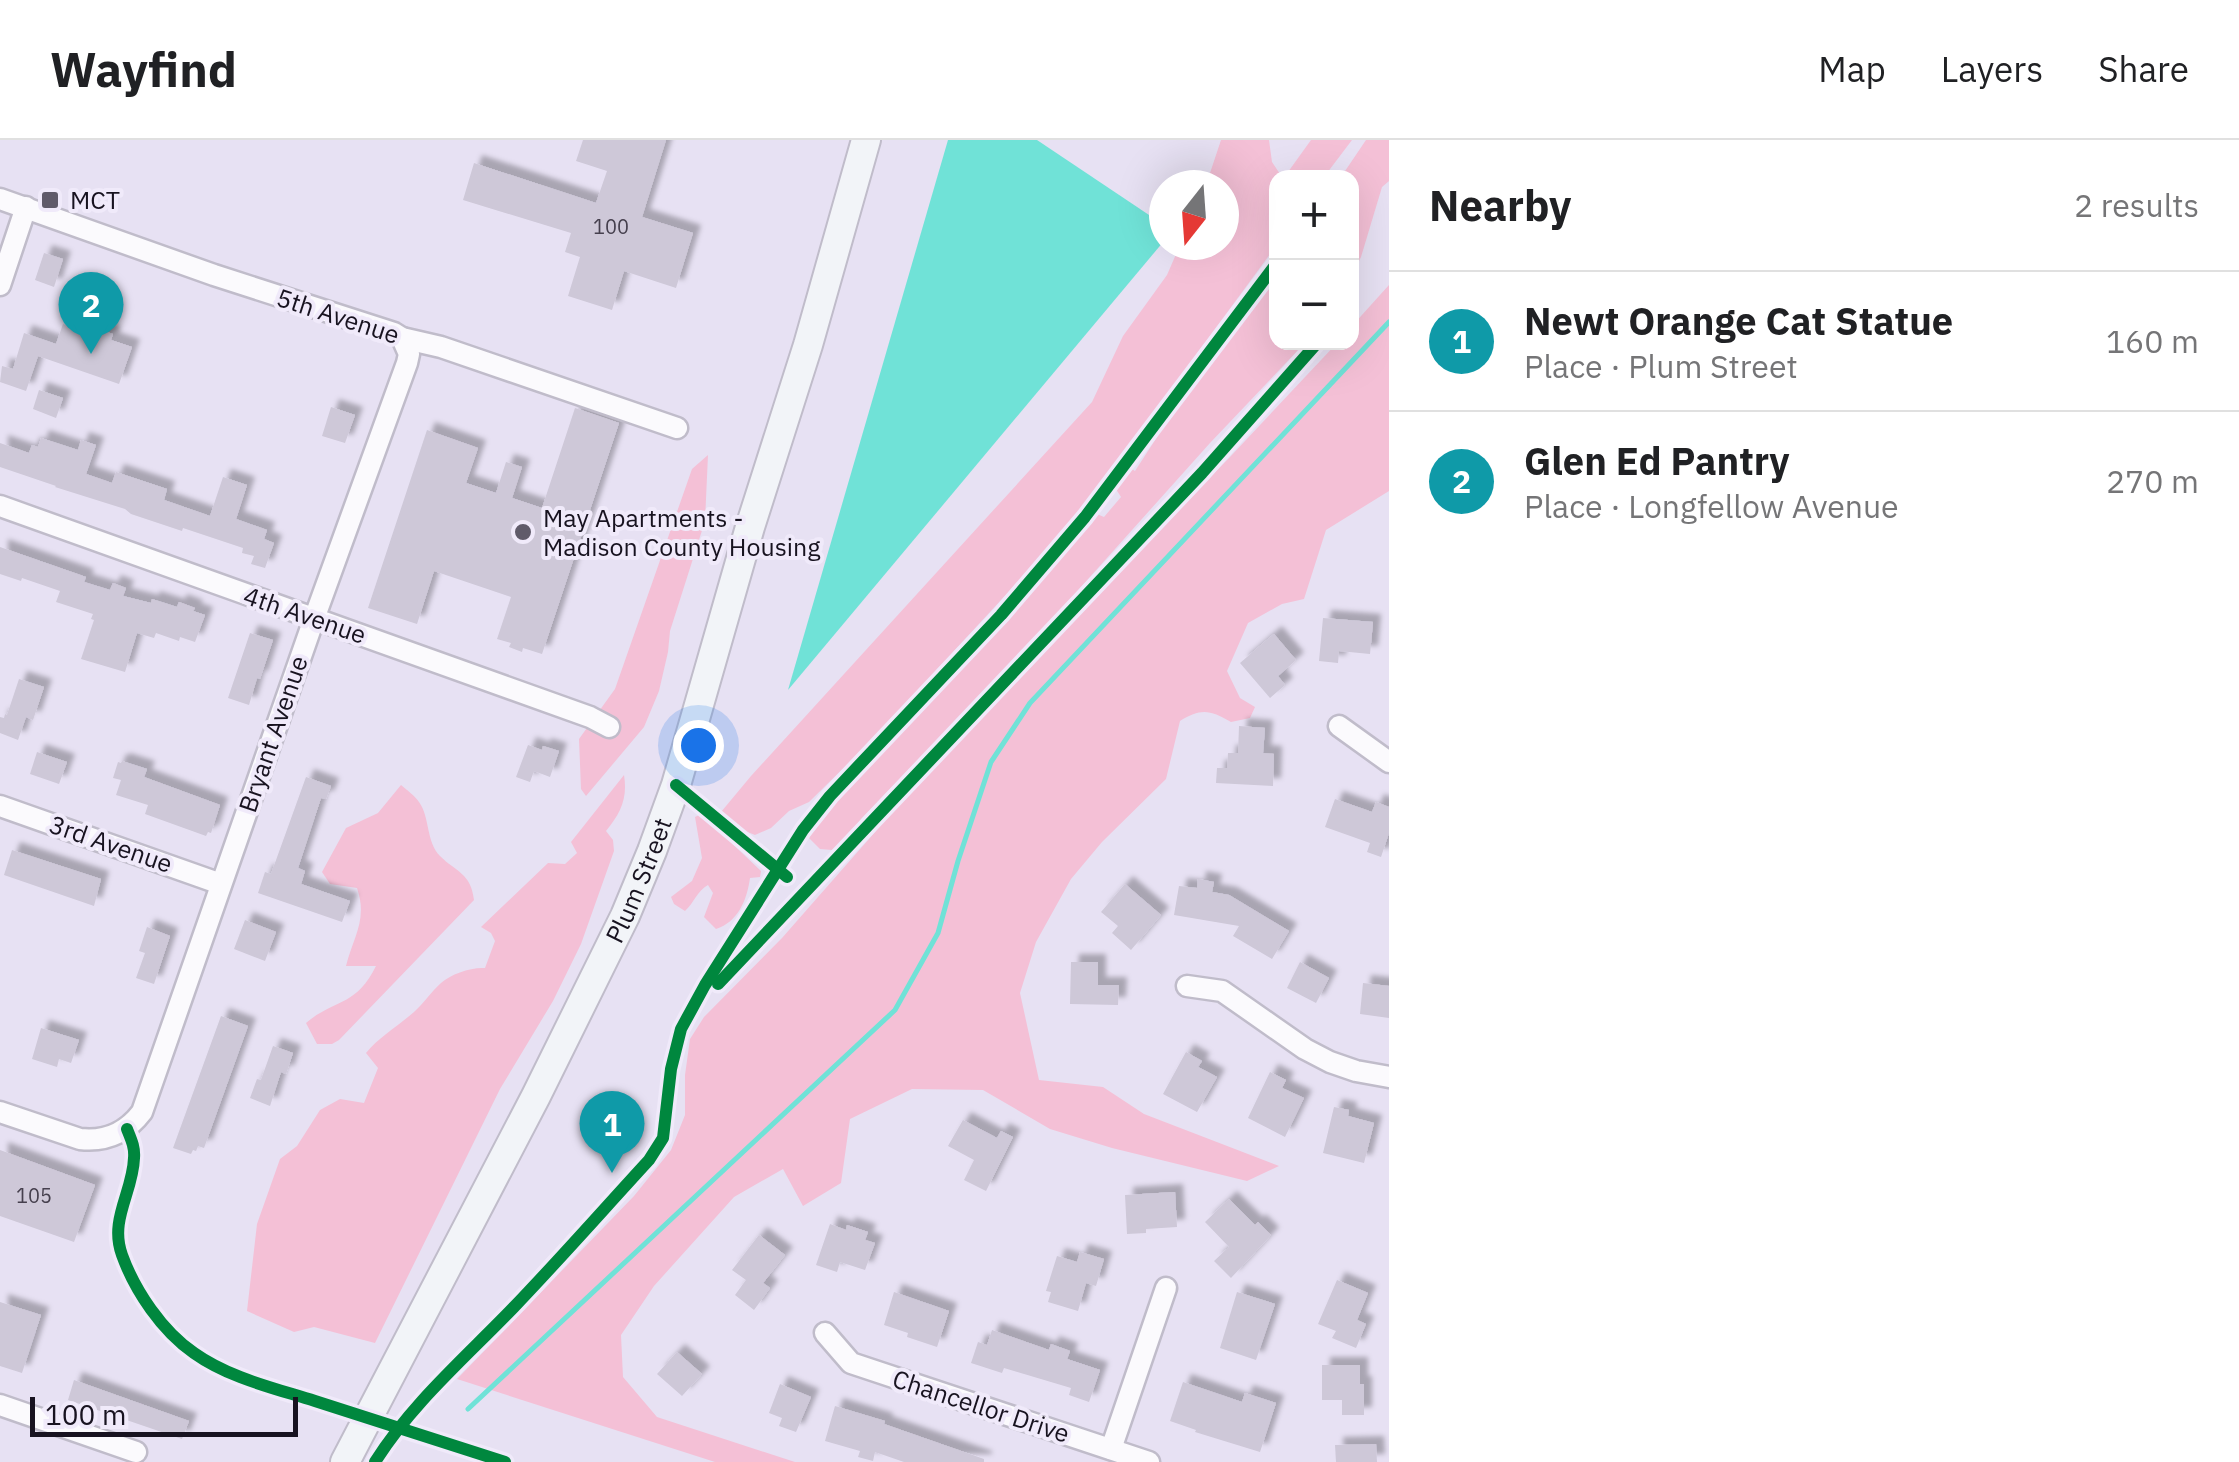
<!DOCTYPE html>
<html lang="en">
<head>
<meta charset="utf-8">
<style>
  :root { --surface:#fff; --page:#f6f6f6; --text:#202124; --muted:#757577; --line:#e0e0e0; --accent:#605b6a }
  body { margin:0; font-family:"IBM Plex Sans",sans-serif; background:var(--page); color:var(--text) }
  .controls { position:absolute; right:30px; top:30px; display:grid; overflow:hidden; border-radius:20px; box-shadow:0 10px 40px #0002 }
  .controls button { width:90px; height:90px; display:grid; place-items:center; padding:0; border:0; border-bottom:2px solid var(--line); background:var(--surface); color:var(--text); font:50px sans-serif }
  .compass { position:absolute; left:1149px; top:30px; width:90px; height:90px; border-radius:50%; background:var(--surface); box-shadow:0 10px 40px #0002; rotate:197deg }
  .scale { position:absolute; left:30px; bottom:25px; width:268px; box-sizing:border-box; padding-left:10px; border:5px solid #181320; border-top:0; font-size:28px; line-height:35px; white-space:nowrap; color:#181320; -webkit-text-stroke:8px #f0eafa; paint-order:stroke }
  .you { position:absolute; left:698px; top:605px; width:35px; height:35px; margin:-25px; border:8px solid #fff; border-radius:50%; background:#1a73e8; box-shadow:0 0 0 15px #1a73e833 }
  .badge { display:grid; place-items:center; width:65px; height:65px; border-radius:50%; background:var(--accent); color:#fff; font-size:32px; font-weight:700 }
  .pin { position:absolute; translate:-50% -82px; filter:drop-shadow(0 2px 5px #0008) }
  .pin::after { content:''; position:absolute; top:52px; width:35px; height:30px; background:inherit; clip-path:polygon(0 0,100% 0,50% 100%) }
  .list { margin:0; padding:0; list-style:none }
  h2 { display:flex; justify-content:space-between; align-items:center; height:130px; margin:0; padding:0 40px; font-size:42px }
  h2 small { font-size:32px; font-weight:400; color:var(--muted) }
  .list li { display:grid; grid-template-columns:65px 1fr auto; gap:30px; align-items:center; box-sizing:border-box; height:140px; padding:0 40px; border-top:2px solid var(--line) }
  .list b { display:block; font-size:38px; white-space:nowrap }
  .list p { margin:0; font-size:32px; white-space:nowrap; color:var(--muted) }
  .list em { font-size:32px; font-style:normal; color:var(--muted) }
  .map { position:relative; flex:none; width:1389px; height:1322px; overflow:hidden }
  header { display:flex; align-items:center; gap:60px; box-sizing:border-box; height:140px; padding:0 50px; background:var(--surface); border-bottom:2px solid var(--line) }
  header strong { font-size:48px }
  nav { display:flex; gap:55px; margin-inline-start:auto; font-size:35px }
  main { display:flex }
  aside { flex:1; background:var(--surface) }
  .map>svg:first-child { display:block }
  .green { fill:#f4c0d6 }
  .water { fill:#70e2d7 }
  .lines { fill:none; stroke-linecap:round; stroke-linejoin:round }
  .stream { stroke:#70e2d7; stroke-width:5 }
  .building { fill:#cec8d8; filter:url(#shadow) }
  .street-casing { stroke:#c0bcca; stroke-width:25 }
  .secondary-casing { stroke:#c0bcca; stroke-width:32 }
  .street { stroke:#fbfafd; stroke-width:20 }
  .secondary { stroke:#f2f4f8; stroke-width:28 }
  .cycleway-casing { stroke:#f0eafa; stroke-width:19 }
  .cycleway { stroke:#00873e; stroke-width:12 }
  .poi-dot { fill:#605b6a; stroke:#f0eafa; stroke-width:4 }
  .labels { text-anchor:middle; stroke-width:8; stroke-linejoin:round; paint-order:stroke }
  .number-label { font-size:20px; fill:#46404e }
  .poi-label { font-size:25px; fill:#181320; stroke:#f0eafa; text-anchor:start }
  .street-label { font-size:25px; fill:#181320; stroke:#f0eafa }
</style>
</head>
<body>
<header>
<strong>Wayfind</strong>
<nav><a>Map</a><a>Layers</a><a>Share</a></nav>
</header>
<main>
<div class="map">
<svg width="1389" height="1322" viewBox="0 0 1389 1322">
  <defs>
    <filter id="shadow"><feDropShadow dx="8" dy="-8" stdDeviation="2.5" flood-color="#0004"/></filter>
  </defs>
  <rect width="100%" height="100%" fill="#e7e1f3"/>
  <g class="green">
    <path d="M1221,0H1269L1272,22L1280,34L1288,32L1311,0H1352L1324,37L1276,38V106L1165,257L1139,300L1126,313L1075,380L868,604L809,662L789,671L771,688L755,695L735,687L721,672L751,636L1092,262L1123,196L1167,135L1180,105H1224V45H1206Z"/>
    <path d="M1366,0H1389V41L1382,47L1361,117L1352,135V38L1341,37Z"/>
    <path d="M1276,141V202L1304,203L1302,206L1210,303L1038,495L862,678L848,697L832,710L820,709L809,698L831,663L914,574L973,516L1074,395L1090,371L1104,377L1121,357L1114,346L1129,327L1135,331L1170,277L1267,144Z"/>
    <path d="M1389,145V351L1326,390L1304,459L1282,464L1248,483L1227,531L1240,558L1255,567L1250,578L1231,582C1210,570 1201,568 1180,581L1166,639L1102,702L1071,739L1036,802L1020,853L1039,940L1103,947L1144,974L1279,1026L1247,1041L1112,1008L1050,989L983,950L912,949L850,979L841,1043L803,1066L783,1029L734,1057L654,1146L621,1195L623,1237L657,1277L795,1322H715L457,1239L634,1056L671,1010L685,975V935L690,899L704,877L782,798L904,659L1060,489L1229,318L1337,203L1352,202V186Z"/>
    <path d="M708,315L705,381L670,491L668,512L659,551L644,587L586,656L581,649L579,599L615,549L692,329Z"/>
    <path d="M624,635C628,659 620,674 606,691L613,700L614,711L581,804L553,861L500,949L375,1203L314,1187L294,1192L247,1171L257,1084L280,1019L297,1006L320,970L340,959L364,963L378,928L366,913C379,897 398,886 414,872C424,863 431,852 441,843C451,834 471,827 485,828L495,801L491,793L481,787L548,723L565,724L577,713L571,702Z"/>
    <path d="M401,645C407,650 415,656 419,662C430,677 426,702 440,716C456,732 471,733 474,760L339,900L332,904H317L306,883C334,859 356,867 376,826H346C353,797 368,780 357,748L330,744L322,732L346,688L378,673Z"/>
    <path d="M701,674L761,731L760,737L750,738C747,760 738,782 716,789L704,777L713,753L708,745C697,751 694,763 685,771L674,764L671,757L692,741L702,718L695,677Z"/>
  </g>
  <path class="water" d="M948,0H1037L1164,85V101L788,550Z"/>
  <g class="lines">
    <path class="stream" d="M468,1269L895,870L938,793L958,721L991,622L1030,563L1389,182"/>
  </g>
  <g class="building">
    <path d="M583,0H666L642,77L693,93L676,148L624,131L612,170L568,156L580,117L565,112L571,93L463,60L474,23L596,63L607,31L576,21Z"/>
    <path d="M44,113L63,119L54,147L35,140Z"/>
    <path d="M63,184L84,191L87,185L113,194L111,200L132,207L119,244L38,216L26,251L0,242L2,226L13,229L24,193L56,204Z"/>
    <path d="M39,250L63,258L56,278L33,269Z"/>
    <path d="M331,267L355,275L345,303L322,296Z"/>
    <path d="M575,268L619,283L542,514L523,508L522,512L509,507L511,503L497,499L511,457L434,431L417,484L368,468L427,290L478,308L466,343L496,353L506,322L522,327L512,358L542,368Z"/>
    <path d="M41,298L78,310L81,300L96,305L86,334L112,343L116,332L167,349L164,360L210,376L223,337L247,345L236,379L267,390L264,399L274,403L265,428L251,424L254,416L242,413L243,408L183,388L182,391L131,374L125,369L55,347L56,346L0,327V303L29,313L32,305L38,307Z"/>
    <path d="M0,407L86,437L84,442L110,450L113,443L126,448L123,456L151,463L152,459L177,467L179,462L195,468L193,471L205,475L195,502L180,497L179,501L156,493L154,498L137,493L125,532L81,519L94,480L91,479L93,474L56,462L60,451L22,438L21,441L0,434Z"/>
    <path d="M1323,478L1373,482L1370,514L1339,511L1338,523L1319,521Z"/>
    <path d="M250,493L273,500L260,539L257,538L249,565L228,558Z"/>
    <path d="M1274,494L1296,520L1278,536L1285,545L1270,558L1240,523Z"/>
    <path d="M19,539L44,547L33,580L26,577L18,600L0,593V577L4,578L5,574L7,575Z"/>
    <path d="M1239,586L1265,588L1263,613L1274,614L1273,646L1216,643L1217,628H1227L1228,613H1238Z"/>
    <path d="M528,605L542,610L543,606L559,611L550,637L534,631L530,642L516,637Z"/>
    <path d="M37,612L67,622L59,644L30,634Z"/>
    <path d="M122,621L147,629L144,637L220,665L211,693L208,692L206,696L145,674L148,665L116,655L121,640L113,638L118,622L121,623Z"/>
    <path d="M306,637L331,646L326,659L321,658L298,728L305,731L301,744L350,761L342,782L258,753L265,732L271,734Z"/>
    <path d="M1335,659L1372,672L1376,662L1389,667V693L1381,717L1367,712L1370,703L1325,687Z"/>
    <path d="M12,710L101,739L94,766L4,735Z"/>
    <path d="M1198,739L1214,742L1212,752L1229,755L1289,791L1272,819L1233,796L1239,786L1174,775L1179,746L1197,748Z"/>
    <path d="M1125,744L1161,775L1131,810L1112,793L1118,786L1101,772Z"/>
    <path d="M245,780L276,792L265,821L234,809Z"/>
    <path d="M147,787L170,796L154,844L136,838L145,813L139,811Z"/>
    <path d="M1071,822H1098V845H1119L1118,865L1070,864Z"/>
    <path d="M1300,822L1329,838L1316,863L1287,848Z"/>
    <path d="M1363,843L1389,846V878L1360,874Z"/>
    <path d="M221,876L248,886L204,1008L198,1006L196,1011L193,1010L191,1014L173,1008Z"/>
    <path d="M41,888L79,900L71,923L59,919L57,927L32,919Z"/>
    <path d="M273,906L293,913L286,934L281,932L270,966L250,958L257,939L261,940Z"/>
    <path d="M1186,912L1202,921L1198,927L1217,937L1197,972L1163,954Z"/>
    <path d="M1270,932L1286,940L1282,948L1304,958L1285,997L1248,978Z"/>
    <path d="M1334,967L1349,970L1348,976L1374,983L1364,1023L1323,1013Z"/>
    <path d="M963,980L997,998L1001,991L1013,997L986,1051L964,1040L974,1020L948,1006Z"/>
    <path d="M0,1010L95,1045L74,1102L0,1076Z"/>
    <path d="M1175,1052L1177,1087L1146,1089V1093L1127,1094L1125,1055Z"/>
    <path d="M1229,1059L1255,1085L1258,1082L1271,1095L1231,1138L1214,1121L1229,1107L1205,1082Z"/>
    <path d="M830,1084L846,1090L847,1085L868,1092L865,1100L875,1103L865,1130L840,1122L837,1132L816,1125Z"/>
    <path d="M759,1095L785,1115L763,1143L770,1148L754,1170L735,1155L746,1140L732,1130Z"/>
    <path d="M1080,1112L1104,1119L1096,1146L1086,1143L1078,1171L1048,1162L1051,1152L1046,1151L1057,1116L1077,1122Z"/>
    <path d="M1337,1140L1368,1153L1357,1180L1366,1184L1356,1208L1332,1198L1336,1191L1318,1184Z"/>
    <path d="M894,1152L949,1171L937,1207L907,1197L908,1193L884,1185Z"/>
    <path d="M1237,1152L1275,1164L1256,1220L1220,1208Z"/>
    <path d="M0,1162L41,1175L22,1233L0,1226Z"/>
    <path d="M992,1190L1049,1210L1051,1204L1070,1211L1067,1219L1100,1230L1089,1262L1069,1255L1071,1248L1004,1228L1002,1233L971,1223L978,1202L987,1205Z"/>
    <path d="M677,1212L702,1234L682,1256L657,1234Z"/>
    <path d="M1322,1225H1360V1244H1364V1275H1342V1260H1322Z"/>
    <path d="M74,1240L189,1281L182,1299L68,1260Z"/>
    <path d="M1183,1242L1242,1262L1245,1253L1276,1263L1260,1312L1195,1292L1196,1290L1170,1281Z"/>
    <path d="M780,1244L811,1257L796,1292L779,1286L782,1278L769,1273Z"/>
    <path d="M835,1266L885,1281L884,1284L984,1319V1322H904L875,1312L873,1321L858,1317L860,1311L825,1301Z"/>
    <path d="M1376,1304L1377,1322H1336L1335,1305Z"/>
  </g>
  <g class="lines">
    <g class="street-casing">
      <g id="street">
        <path d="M0,59L214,135L394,193L402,198L441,207L677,288"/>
        <path d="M0,145L26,67"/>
        <path d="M0,366L590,577L609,587"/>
        <path d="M1339,586L1389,622"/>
        <path d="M0,666L221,744"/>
        <path d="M1187,846L1222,851L1305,909L1330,922L1356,931L1389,937"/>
        <path d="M0,972L80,999C106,1002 126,993 142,972L314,479L407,223L409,214L402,198"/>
        <path d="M825,1193L851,1223L1149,1322"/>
        <path d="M0,1265L136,1312"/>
        <path d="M1111,1309L1166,1148"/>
      </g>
    </g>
    <g class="secondary-casing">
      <g id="secondary">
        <path id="s1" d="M345,1322L536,956L625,776L652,711L676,645L750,387L808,205L866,0"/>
      </g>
    </g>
    <use href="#street" class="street"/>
    <use href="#secondary" class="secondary"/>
    <g class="cycleway-casing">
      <g id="cycleway">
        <path d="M676,645L787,737"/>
        <path d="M718,844L1202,333L1318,202"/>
        <path d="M127,989C131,999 135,1007 134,1018C133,1052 109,1080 122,1115C135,1151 162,1191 194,1213C229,1238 274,1248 315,1261C378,1281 441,1302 505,1322"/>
        <path d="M375,1322C412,1263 466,1217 514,1167C560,1119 604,1069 649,1020L663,998L671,929L681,889L705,845L803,690L830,656L1001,475L1085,377L1276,124"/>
      </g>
    </g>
    <use href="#cycleway" class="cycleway"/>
  </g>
  <g class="poi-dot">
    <rect x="40" y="50" width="20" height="20" rx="5"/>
    <circle cx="523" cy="392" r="10"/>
  </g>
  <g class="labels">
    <g class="number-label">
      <text x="611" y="94">100</text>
      <text x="34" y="1063">105</text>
    </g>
    <g class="poi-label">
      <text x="70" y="69">MCT</text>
      <text x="543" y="387">May Apartments -<tspan x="543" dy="29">Madison County Housing</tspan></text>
    </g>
    <g class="street-label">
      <text transform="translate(338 176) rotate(18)" y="9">5th Avenue</text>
      <text transform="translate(305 475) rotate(19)" y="9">4th Avenue</text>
      <text transform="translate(273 594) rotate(-71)" y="9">Bryant Avenue</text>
      <text transform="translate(111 704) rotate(19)" y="9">3rd Avenue</text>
      <text dy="9" stroke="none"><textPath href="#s1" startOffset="652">Plum Street</textPath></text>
      <text transform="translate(981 1266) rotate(18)" y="9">Chancellor Drive</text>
    </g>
  </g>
</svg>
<div class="controls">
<button>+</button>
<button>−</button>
</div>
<svg class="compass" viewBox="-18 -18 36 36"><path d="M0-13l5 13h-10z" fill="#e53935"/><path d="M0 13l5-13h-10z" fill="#757577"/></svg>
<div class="scale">100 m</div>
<div class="you"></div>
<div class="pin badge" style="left:612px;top:1033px;background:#0f9aa8">1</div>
<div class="pin badge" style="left:91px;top:214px;background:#0f9aa8">2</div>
</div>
<aside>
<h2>Nearby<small>2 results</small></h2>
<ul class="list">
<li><span class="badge" style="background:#0f9aa8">1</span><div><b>Newt Orange Cat Statue</b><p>Place · Plum Street</p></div><em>160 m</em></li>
<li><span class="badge" style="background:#0f9aa8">2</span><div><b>Glen Ed Pantry</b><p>Place · Longfellow Avenue</p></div><em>270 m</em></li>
</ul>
</aside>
</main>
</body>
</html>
